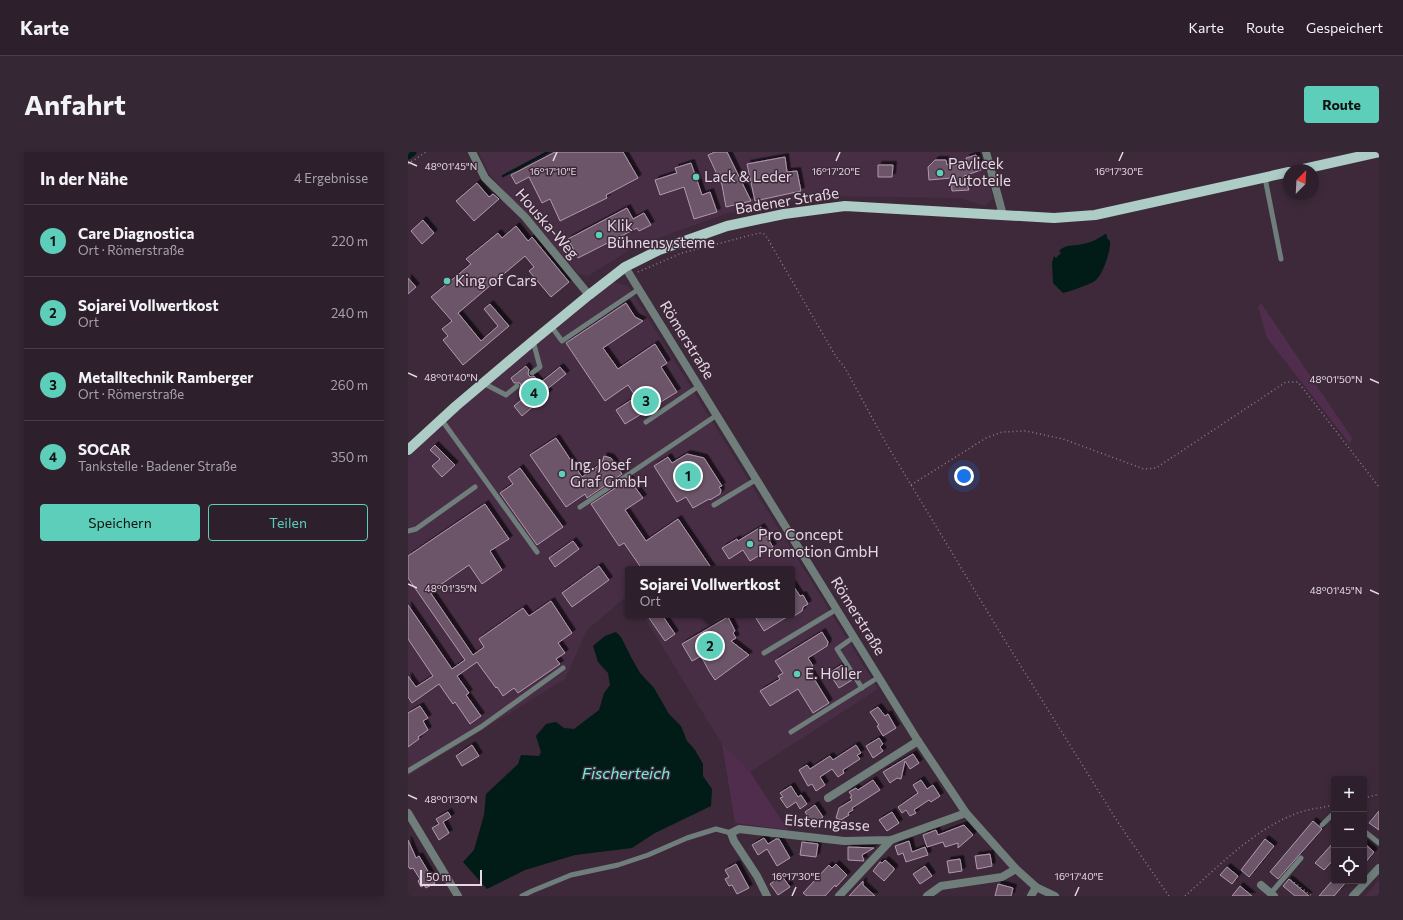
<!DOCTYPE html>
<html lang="de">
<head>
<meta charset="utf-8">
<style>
  :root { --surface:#2e1f2c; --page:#362734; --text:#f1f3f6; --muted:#a7a2a9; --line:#493d48; --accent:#5dceb9 }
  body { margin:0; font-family:Commissioner,sans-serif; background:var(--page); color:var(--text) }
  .controls { position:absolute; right:12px; bottom:12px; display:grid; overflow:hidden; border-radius:4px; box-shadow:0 2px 10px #0003 }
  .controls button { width:36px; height:36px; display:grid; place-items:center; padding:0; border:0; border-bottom:1px solid var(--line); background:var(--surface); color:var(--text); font:20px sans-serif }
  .compass { position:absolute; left:875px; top:12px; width:36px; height:36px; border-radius:50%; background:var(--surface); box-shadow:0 2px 10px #0003; rotate:24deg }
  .scale { position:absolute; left:12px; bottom:10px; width:62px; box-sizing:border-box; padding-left:4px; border:2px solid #e5d8e3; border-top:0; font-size:11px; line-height:14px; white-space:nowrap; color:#e5d8e3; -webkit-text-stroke:3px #3d293a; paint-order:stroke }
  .you { position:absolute; left:556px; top:324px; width:14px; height:14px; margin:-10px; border:3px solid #fff; border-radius:50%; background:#1a73e8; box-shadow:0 0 0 6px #1a73e833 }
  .badge { display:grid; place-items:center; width:26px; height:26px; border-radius:50%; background:var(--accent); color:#111; font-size:13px; font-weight:700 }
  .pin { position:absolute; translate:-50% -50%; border:2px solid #fff; box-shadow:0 1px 4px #0006 }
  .popup { position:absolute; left:217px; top:414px; width:170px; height:52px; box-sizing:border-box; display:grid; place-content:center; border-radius:4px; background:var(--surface); filter:drop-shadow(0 1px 3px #0005); font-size:13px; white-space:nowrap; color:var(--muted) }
  .popup b { font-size:15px; color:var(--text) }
  .popup::after { content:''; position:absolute; left:50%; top:100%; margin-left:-8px; border:8px solid transparent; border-top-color:var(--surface) }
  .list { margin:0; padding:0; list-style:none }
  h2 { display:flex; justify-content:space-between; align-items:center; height:52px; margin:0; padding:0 16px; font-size:17px }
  h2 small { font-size:13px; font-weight:400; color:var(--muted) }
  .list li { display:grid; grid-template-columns:26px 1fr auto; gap:12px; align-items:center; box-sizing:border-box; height:72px; padding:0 16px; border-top:1px solid var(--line) }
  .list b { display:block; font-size:15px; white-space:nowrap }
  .list p { margin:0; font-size:13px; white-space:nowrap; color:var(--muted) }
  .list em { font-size:13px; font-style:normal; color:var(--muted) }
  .actions { display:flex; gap:8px; padding:12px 16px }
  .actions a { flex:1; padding:9px 0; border:1px solid var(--accent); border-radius:4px; text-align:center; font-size:14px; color:var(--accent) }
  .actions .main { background:var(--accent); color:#111 }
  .icon { flex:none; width:22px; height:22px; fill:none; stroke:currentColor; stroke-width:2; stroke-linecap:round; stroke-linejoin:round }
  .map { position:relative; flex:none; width:971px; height:744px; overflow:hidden; border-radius:4px }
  header { display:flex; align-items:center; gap:24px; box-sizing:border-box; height:56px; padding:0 20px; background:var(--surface); border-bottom:1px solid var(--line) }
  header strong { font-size:19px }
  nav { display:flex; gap:22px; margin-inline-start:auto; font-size:14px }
  .intro { display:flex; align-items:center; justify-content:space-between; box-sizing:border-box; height:96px; padding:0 24px }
  h1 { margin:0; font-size:28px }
  .button { padding:10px 18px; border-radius:4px; background:var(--accent); color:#111; font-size:14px; font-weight:700 }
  main { display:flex; gap:24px; padding:0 24px }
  aside { flex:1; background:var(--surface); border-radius:4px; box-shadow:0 2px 10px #0003 }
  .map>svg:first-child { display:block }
  .built { fill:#482e45 }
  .green { fill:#502d4c }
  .water { fill:#011b16 }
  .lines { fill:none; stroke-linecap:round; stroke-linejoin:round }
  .stream { stroke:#011b16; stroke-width:2.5 }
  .canal { stroke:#011b16; stroke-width:9 }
  .building { fill:#6c5569; stroke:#b198ad; filter:url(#shadow) }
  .path { stroke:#8c7b89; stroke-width:1.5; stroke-dasharray:1 3; stroke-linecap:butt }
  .lane { stroke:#6f7e7b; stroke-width:5 }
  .street { stroke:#6f7e7b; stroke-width:8 }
  .primary { stroke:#acccc5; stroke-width:10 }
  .ticks { fill:none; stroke:#e5d8e3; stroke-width:1.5 }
  .poi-dot { fill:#5dceb9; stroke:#3d293a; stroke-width:1.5 }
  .labels { text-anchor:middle; stroke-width:3; stroke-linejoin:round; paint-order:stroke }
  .poi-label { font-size:15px; fill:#e5d8e3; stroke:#3d293a; text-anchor:start }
  .street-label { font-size:15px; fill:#e5d8e3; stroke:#3d293a }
  .water-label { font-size:16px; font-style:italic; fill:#70f0d8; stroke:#3d293a }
  .ticks-label { font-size:10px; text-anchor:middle; fill:#e5d8e3; stroke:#3d293a; stroke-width:3; stroke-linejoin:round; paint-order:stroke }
</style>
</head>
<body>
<header>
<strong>Karte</strong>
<nav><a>Karte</a><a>Route</a><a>Gespeichert</a></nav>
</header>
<div class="intro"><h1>Anfahrt</h1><a class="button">Route</a></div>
<main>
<aside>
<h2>In der Nähe<small>4 Ergebnisse</small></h2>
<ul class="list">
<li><span class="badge">1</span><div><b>Care Diagnostica</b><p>Ort · Römerstraße</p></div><em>220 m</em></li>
<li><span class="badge">2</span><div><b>Sojarei Vollwertkost</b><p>Ort</p></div><em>240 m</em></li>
<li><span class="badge">3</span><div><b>Metalltechnik Ramberger</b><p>Ort · Römerstraße</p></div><em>260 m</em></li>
<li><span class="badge">4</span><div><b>SOCAR</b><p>Tankstelle · Badener Straße</p></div><em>350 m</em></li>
</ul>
<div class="actions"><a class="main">Speichern</a><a>Teilen</a></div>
</aside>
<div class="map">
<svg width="971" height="744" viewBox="0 0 971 744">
  <defs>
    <filter id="shadow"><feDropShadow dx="3.5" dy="-3.5" stdDeviation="0" flood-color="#0009"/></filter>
  </defs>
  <rect width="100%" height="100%" fill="#3d293a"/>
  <g class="built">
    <path d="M71,0H573L585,47L576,54L553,46L414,44L317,62L228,94L180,124L171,122L82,23Z"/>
    <path d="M206,130L220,134L470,537L342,620L314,592L235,463H384V417H220V443L179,478L157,527L0,624V306L26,279L62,247Z"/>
    <path d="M971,728V744H957Z"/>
  </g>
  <g class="green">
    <path d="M853,151L944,286L942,292L859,186L850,155Z"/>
    <path d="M314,592L342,620L380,678L327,671Z"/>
  </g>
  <g class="water">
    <path d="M697,82L699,83V86L702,89C703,98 695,123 687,129C683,132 660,140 655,141L645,131L644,111L646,104L648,106L653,101L651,99C657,93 661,94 669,93C679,92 689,88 697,82Z"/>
    <path d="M208,480L213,485L223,505L232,521L246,536L261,562L273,574L279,589L287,598L295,612V624L304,637L303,654L247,681L224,696L167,703L117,718L79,737L55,710L66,698L76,663L78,642L110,612L113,603L131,604L133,600L128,584L138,572L148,570L156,576L166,577L191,558L196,541L202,533L200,521L190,510L185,494L197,484Z"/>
  </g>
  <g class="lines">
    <path class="stream" d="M95,24L140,0"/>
    <path class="canal" d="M0,3L4,0"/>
  </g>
  <g class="building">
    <path d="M147,0H215L230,26L198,43L199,46L152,69L142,47L134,51L121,25L108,32L103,23Z"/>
    <path d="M307,0H319L343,49L318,55L314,33L300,3Z"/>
    <path d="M568,3L573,18L556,24L561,38L544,39L543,26L521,28L520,15L527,8H538L539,13H560L558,6Z"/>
    <path d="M377,5L379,20L389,19L393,39L347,49L339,12Z"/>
    <path d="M283,11L294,43L302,40L309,60L286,67L276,35L252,43L247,28L269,21L267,16Z"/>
    <path d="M470,13H485L484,25H470Z"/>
    <path d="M69,31L81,45L85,42L91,47L66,69L48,49Z"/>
    <path d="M219,56L225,67L236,61L243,73L231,79L229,76L170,106L160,87Z"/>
    <path d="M15,68L26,81L14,92L3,79Z"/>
    <path d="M108,74L120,89L124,85L161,130L143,145L121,119L126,115L117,104L50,161L73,189L90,174L76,157L82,152L101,174L55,213L35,188L40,184L34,177L44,169L23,145L63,112L58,107L90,81L94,86Z"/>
    <path d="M0,126L8,135L0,142Z"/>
    <path d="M218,151L227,165L235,169L195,196L210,217L247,192L259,211L253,215L269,240L217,272L208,258L228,245L220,233L197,249L158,191Z"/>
    <path d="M118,214L121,218L120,221L121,224L124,225L126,224L132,231L152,215L158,222L138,238L141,241L114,264L106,254L118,244L112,237L113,234L112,231H106L103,226Z"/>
    <path d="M148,286L174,325L194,311L196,304L203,306L214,322L179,346L177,342L158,355L122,303Z"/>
    <path d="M27,293L47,313L34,325L24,314L32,307L22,298Z"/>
    <path d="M279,302L296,306L314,334L311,335L313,338L312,342L302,348L301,347L285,356L278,345L269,350L246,314L260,305L264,311Z"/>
    <path d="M112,316L155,375L129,393L92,341L105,332L100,325Z"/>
    <path d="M221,327L235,346L217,358L238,389L270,367L304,417H234L216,391L211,394L183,352Z"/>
    <path d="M77,352L101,387L82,399L94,418L74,432L61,413L22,440L65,503L76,495L71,487L115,456L121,464L143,449L164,481L150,491L157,501L148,507L152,512L110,541L106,536L95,544L89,535L88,536L69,510L49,524L61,541L58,543L73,564L62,572L47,550L45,552L31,532L4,551L0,545V524L8,535L25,524L0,487V453L44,517L57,508L0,426V404Z"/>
    <path d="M353,375L365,395L342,409L335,398L321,407L314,396L329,387L330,389Z"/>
    <path d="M165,389L171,397L147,415L141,406Z"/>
    <path d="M191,414L201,428L164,455L154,441Z"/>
    <path d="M384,432L392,444L395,443L400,452L395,455L394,459L386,464L384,460Z"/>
    <path d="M239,463H254L267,482L257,489Z"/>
    <path d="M346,463H382L356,479Z"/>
    <path d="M320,465L327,479L325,481L328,486L323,489L341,503L307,528L301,519L293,504L284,509L274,492Z"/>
    <path d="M414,480L420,490L419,494L400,506L405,514L400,517L421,551L405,561L390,537L362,554L352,539L372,527L370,524L375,521L367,509Z"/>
    <path d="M434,513L444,528L431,536L421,521Z"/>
    <path d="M12,554L20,566L15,569L20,578L10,585L11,587L0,595V561Z"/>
    <path d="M470,555L477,564L480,562L488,576L475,584L469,574L471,573L462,560Z"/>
    <path d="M471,586L475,592L472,595L475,599L465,606L458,594Z"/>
    <path d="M64,593L71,604L54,614L48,604Z"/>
    <path d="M448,593L453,601L449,603L452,607L435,618L436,621L430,625L424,617L412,625L417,633L408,639L404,632L400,634L391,618L399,613L402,617L422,604L425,608Z"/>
    <path d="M505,602L511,611L502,617L497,609L493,627L489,626L482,631L475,620Z"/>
    <path d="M465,628L472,638L444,656L445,658L440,661L441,663L433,668L428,666L431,656L444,648L442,645L444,644L441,640L448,636L450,638Z"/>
    <path d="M513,628L519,637L525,633L532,644L523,650L521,648L506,658L508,661L502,664L498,658L494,661L490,655L510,641L505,633Z"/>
    <path d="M383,634L390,645L393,643L399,652L392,657L388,650L379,656L372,646L375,645L372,641Z"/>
    <path d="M407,653L415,665L405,672L397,660Z"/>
    <path d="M971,659V678L961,671Z"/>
    <path d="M40,660L43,665L35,670L41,681L31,688L24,676L31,672L28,667Z"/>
    <path d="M484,660L491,671L479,679L471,668Z"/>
    <path d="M905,669L914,677L870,727L862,720Z"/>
    <path d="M556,673L565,683L550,696V691L537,695L535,690L519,695L515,683L528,678L530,683Z"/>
    <path d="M356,686L360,692L368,687H371L382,706L369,714L359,697L350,703L344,693Z"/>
    <path d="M857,687L866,694L841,725L833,718Z"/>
    <path d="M0,688L8,706L11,704L27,731L18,736L16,733L13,735L10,729L12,727L5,716L2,717L0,714Z"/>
    <path d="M501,689L504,700L517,695L520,703L498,710L495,701L490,703L487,694Z"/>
    <path d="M394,690L410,692L408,705L392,703Z"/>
    <path d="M926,690V707L916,718L907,711Z"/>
    <path d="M956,691L966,700L956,712Z"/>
    <path d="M440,695L466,696L454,703L456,709L440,708Z"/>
    <path d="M582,702L584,714L569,717L567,704Z"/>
    <path d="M552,707L554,719L541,721L539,709Z"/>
    <path d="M477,708L486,716V718L476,729L465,719L472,710L474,711Z"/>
    <path d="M328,712L341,736L329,742L324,733L321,734L317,727L321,725L317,718Z"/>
    <path d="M428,712L439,723L428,735L427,733L417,744H399L395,741L421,713L424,716Z"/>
    <path d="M517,714L524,724L512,732L505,722Z"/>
    <path d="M819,715L830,724L824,732L812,723Z"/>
    <path d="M374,724L382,735L370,743L362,732Z"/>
    <path d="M881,727L888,733L901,744H887L875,734Z"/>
    <path d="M455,729V733L467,744H441Z"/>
    <path d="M924,729H939L926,744H911Z"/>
    <path d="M590,732L605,736L603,744H587Z"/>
    <path d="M832,734L844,744H824Z"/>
  </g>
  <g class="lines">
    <g class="path">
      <path d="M0,12L18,0"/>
      <path d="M230,120L274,101L351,81L356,82L358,84L427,203L437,216L479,293L596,487L711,672L761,744"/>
      <path d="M503,333L578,286L594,280L618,279L655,287L736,317L748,316L878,230H890L971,335"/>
      <path d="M956,646L971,642"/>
      <path d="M883,728L904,744"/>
      <path d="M777,744C811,714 844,679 887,662C899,657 913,656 926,653"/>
    </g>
    <g class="lane">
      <path d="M857,26L873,107"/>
      <path d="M143,174L154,189L231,137"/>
      <path d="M124,221L132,215L125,189"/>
      <path d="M75,231L98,243L109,234"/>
      <path d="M33,267L129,400"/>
      <path d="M238,270L291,234"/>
      <path d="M306,353L349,327"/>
      <path d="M172,355L309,263"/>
      <path d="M0,379L8,377L67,335"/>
      <path d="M446,485L429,497L454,536"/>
      <path d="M356,501L429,457"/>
      <path d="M383,580L471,525"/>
      <path d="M0,619L73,575L155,516"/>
      <path d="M914,673L926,661"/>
      <path d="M956,679L971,691"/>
      <path d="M863,741L893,706"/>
      <path d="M114,744L124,739L163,723L210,713L240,703L279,686L308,677L323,681"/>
    </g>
    <g class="street">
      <path d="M64,0L77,26L117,65L181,143"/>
      <path d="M578,0L595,63"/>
      <path d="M217,115L510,589L558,661L608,717L628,735L647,744"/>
      <path d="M420,646L510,589"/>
      <path d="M0,661L50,744"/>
      <path d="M853,733L866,744"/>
      <path d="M359,744L349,724L326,689L323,681L331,677L436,689L483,688L558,661"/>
      <path d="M431,744L483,688"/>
      <path d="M519,744L533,734L594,725L608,717"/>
      <path d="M623,744L628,735"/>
      <path d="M945,744L971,716"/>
    </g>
    <g class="primary">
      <path d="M891,18L971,0"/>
      <path d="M0,298L48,254L125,189L181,143L217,115L251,98L319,74L376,62L437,54L646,66L687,63L881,20"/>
    </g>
  </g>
  <path class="ticks" d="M145,9L149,0M428,9L432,0M711,9L715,0M0,10L9,14M0,221L9,225M962,227L971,231M0,432L9,436M962,438L971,442M0,643L9,647M384,744L388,735M667,744L671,735"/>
  <g class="poi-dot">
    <circle cx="532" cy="21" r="4"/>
    <circle cx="288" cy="25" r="4"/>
    <circle cx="191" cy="83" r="4"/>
    <circle cx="39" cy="129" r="4"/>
    <circle cx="154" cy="322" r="4"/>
    <circle cx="342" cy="392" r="4"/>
    <circle cx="389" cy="522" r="4"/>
  </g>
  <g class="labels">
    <g class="poi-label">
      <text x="540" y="17">Pavlicek<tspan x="540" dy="17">Autoteile</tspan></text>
      <text x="296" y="30">Lack &amp; Leder</text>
      <text x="199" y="79">Klik<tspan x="199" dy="17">Bühnensysteme</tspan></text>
      <text x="47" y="134">King of Cars</text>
      <text x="162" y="318">Ing. Josef<tspan x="162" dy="17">Graf GmbH</tspan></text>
      <text x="350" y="388">Pro Concept<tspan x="350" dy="17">Promotion GmbH</tspan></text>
      <text x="397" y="527">E. Holler</text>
    </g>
    <g class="street-label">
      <text transform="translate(379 49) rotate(-9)" y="5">Badener Straße</text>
      <text transform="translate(139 72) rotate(49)" y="5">Houska-Weg</text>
      <text transform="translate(279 188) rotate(58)" y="5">Römerstraße</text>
      <text transform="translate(450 464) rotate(58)" y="5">Römerstraße</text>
      <text transform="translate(419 671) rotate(4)" y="5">Elsterngasse</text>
    </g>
    <g class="water-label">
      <text x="218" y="627">Fischerteich</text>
    </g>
  </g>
  <g class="ticks-label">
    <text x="43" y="18">48°01'45"N</text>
    <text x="145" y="23">16°17'10"E</text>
    <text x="428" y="23">16°17'20"E</text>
    <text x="711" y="23">16°17'30"E</text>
    <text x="43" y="229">48°01'40"N</text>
    <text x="928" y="231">48°01'50"N</text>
    <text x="43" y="440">48°01'35"N</text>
    <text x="928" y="442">48°01'45"N</text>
    <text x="43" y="651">48°01'30"N</text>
    <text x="388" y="728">16°17'30"E</text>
    <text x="671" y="728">16°17'40"E</text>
  </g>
</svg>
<div class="controls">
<button>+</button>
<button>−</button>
<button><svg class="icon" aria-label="locate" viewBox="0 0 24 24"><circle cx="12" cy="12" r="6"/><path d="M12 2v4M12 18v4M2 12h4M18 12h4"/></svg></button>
</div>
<svg class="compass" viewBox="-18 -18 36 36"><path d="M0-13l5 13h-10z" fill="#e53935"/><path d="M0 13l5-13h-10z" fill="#a7a2a9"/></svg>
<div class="scale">50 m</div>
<div class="you"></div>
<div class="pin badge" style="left:280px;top:324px">1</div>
<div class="pin badge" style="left:302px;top:494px">2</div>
<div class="popup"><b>Sojarei Vollwertkost</b>Ort</div>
<div class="pin badge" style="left:238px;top:249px">3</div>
<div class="pin badge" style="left:126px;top:241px">4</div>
</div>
</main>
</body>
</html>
